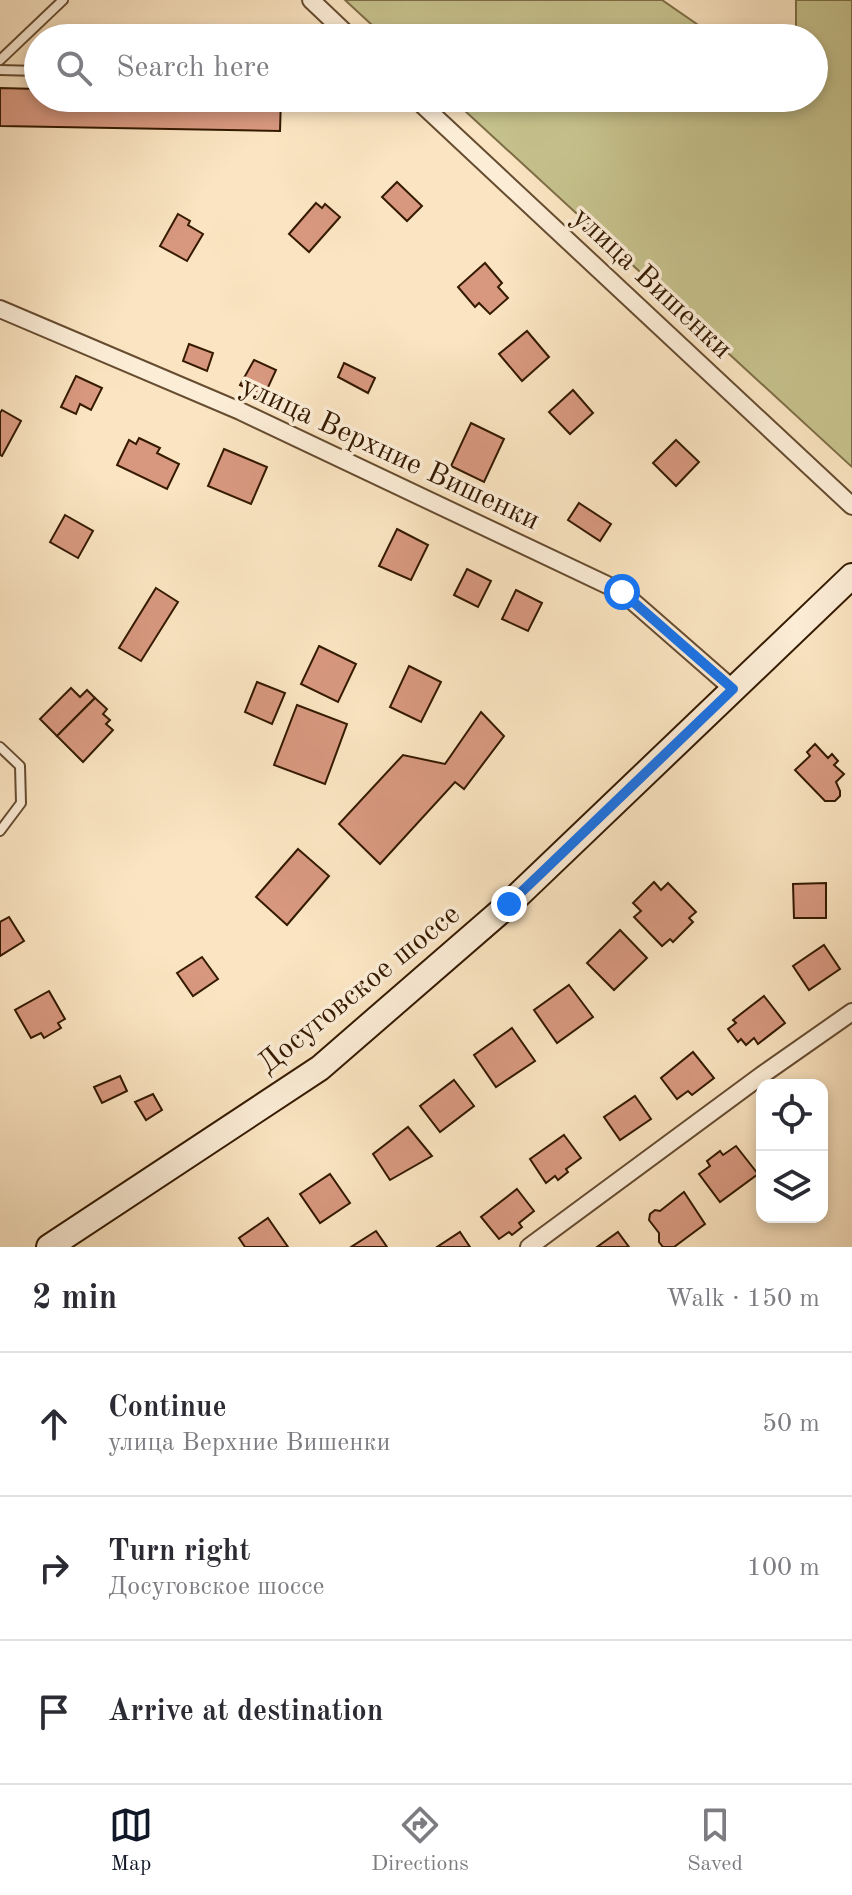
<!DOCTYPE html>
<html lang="en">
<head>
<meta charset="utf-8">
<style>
  :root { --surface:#fff; --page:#f7f7f7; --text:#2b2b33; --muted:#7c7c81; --line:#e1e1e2; --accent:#111827 }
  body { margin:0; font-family:"Old Standard TT",serif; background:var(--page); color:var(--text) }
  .controls { position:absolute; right:24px; bottom:24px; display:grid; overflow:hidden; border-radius:16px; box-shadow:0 4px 12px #0003 }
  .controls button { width:72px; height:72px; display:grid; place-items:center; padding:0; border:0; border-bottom:2px solid var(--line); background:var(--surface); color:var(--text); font:40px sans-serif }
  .stop { position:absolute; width:24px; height:24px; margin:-18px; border:6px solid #1a73e8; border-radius:50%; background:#fff }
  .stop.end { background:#1a73e8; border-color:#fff; box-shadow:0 2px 8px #0008 }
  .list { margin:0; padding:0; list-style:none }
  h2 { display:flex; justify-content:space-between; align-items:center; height:104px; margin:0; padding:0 32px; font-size:34px }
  h2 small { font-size:26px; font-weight:400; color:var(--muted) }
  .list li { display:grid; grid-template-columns:52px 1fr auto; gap:24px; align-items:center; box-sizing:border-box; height:144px; padding:0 32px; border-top:2px solid var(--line) }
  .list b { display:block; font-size:30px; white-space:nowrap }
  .list p { margin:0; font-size:26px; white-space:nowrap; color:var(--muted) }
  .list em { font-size:26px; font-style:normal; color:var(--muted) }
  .icon { flex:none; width:44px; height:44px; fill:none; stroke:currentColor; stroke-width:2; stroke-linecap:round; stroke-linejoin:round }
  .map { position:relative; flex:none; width:852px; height:1247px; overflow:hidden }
  .search { position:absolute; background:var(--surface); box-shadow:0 4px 12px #0003; left:24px; right:24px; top:24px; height:88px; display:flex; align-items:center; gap:20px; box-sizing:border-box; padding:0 28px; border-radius:44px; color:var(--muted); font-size:30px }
  .sheet { height:536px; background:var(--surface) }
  nav { display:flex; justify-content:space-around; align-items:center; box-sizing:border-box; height:112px; border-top:2px solid var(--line); background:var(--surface); font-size:22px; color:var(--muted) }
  nav a { display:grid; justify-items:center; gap:4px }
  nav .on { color:var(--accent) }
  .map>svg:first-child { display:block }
  .green { fill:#c6c28d; stroke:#7e6e46; stroke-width:2 }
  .building { fill:#d7987f; stroke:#351a00; stroke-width:2 }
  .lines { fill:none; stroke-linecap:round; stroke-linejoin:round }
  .service-casing { stroke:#664c30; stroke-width:12 }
  .minor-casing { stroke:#664c30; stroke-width:20 }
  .secondary-casing { stroke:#351a00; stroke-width:28 }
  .service { stroke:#fcedd7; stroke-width:8 }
  .minor { stroke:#fcedd7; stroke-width:16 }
  .secondary { stroke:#fcedd7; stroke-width:24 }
  .route { stroke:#1a73e8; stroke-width:10 }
  .labels { text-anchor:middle; stroke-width:7; stroke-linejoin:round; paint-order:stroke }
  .street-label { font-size:30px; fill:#351a00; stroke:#fcedd7 }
</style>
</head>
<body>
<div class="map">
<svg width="852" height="1247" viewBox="0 0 852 1247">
  <rect width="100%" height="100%" fill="#fae4c1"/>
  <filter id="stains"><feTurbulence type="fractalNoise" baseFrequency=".0025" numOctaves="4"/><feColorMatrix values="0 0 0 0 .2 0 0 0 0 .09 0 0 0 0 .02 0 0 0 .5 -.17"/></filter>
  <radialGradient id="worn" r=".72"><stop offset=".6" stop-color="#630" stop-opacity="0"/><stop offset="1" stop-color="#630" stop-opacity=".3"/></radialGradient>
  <g class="green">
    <path d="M345,0H662L717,38H386Z"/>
    <path d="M796,0H852V467L451,98H814V38H796Z"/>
  </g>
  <g class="building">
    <path d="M0,88L38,89V98H281L280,131L0,126Z"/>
    <path d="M397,182L422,206L407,221L382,197Z"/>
    <path d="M316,203L322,208L325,204L340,217L309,252L289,234Z"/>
    <path d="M178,214L190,221L188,225L203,234L187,261L160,246Z"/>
    <path d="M485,263L502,283L498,287L508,298L490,314L479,303L475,307L458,287Z"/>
    <path d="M527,331L549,357L522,381L499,354Z"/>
    <path d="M189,344L213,353L207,371L183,361Z"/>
    <path d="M254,360L276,370L264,396L240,385Z"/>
    <path d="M344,363L375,378L368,393L338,377Z"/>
    <path d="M76,376L102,388L91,410L80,404L76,414L61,407Z"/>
    <path d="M573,390L593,413L570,434L549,412Z"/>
    <path d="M2,410L21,421L2,456L0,455V413Z"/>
    <path d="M471,423L504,439L484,482L451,466Z"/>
    <path d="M139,438L160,448L157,453L179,464L167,489L117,465L129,440L136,444Z"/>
    <path d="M676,440L699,462L676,486L653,463Z"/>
    <path d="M224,449L267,467L251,504L208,486Z"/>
    <path d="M579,503L611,524L600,541L568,520Z"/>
    <path d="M65,515L93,531L78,558L50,542Z"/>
    <path d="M397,529L428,545L411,580L379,566Z"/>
    <path d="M467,569L491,581L478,607L454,595Z"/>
    <path d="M156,588L178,602L141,661L119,648Z"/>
    <path d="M516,590L542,603L528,631L502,619Z"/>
    <path d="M319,646L356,664L338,702L301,684Z"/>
    <path d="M409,666L441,682L421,722L390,707Z"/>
    <path d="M257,682L285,693L272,724L245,712Z"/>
    <path d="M71,688L80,697L87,690L95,698L57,736L40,719Z"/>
    <path d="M95,698L107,709L103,714L110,720L106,724L113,730L83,762L57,736Z"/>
    <path d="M297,705L347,724L325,784L274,765Z"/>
    <path d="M481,712L504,736L464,789L455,782L380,864L339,824L403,755L445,764Z"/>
    <path d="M815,744L828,758L832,754L838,761L834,765L844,774L836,782L840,791V796L835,801H825L795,770L810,756L807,752Z"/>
    <path d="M298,849L329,876L287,925L256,897Z"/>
    <path d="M654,882L661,890L668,883L696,912L689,918L693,922L673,942L670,939L662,946L634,917L641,911L633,903Z"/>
    <path d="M826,883V918H794L793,884Z"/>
    <path d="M9,917L24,941L0,956V922Z"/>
    <path d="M620,930L647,958L614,990L587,963Z"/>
    <path d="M824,945L840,969L809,990L793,966Z"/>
    <path d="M202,957L218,979L193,996L177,973Z"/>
    <path d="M569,985L593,1017L557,1043L534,1010Z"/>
    <path d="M49,991L65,1019L58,1023L61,1028L44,1038L41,1033L31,1038L15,1010Z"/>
    <path d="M764,996L785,1023L758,1044L754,1038L746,1045L741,1039L738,1042L728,1029L736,1023L733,1020Z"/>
    <path d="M512,1028L535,1061L496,1087L474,1055Z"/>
    <path d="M693,1052L714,1078L692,1095L688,1091L677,1099L661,1078Z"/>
    <path d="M120,1076L127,1091L102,1103L94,1087Z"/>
    <path d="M454,1080L474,1106L440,1132L420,1106Z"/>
    <path d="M153,1094L162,1110L146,1120L135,1102Z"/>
    <path d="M822,1095H827L826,1123L824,1122L823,1136Z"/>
    <path d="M635,1096L651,1119L620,1140L604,1117Z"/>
    <path d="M408,1127L432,1156L390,1180L373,1154Z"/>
    <path d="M564,1135L581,1158L566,1169L568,1172L558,1180L555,1176L546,1183L530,1159Z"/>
    <path d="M736,1146L758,1174L720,1202L699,1174L710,1166L707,1161L720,1151L723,1155Z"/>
    <path d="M330,1174L350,1203L320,1223L300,1194Z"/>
    <path d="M517,1189L534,1211L519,1223L522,1227L512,1235L509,1232L499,1239L481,1217Z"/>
    <path d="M684,1192L705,1224L674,1247H663L659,1242V1233L649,1220L650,1214L655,1210L660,1211Z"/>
    <path d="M268,1218L288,1247H245L239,1238Z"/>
    <path d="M376,1231L387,1247H351Z"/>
    <path d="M460,1232L470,1247H437Z"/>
    <path d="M618,1232L629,1247H597Z"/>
  </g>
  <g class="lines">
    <g class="service-casing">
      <g id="service">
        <path d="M0,60L63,0"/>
        <path d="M0,70L38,71"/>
        <path d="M0,747L20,766L21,803L0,831"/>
      </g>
    </g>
    <g class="minor-casing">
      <g id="minor">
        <path d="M311,0L351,38"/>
        <path d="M415,98L852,506"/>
        <path d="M0,309L240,411L622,592L733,689"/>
        <path d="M529,1247L762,1075L852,1012"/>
      </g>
    </g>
    <g class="secondary-casing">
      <path id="secondary" d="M49,1247L320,1068L509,904L852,576"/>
    </g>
    <use href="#service" class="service"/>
    <use href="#minor" class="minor"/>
    <use href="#secondary" class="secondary"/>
  </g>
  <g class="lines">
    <path class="route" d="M509,904L733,689L622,592"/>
  </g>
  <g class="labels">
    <g class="street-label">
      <text transform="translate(653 282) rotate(43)" y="10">улица Вишенки</text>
      <text transform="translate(391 452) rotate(25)" y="10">улица Верхние Вишенки</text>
      <text transform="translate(358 988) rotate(-39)" y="10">Досуговское шоссе</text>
    </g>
  </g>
  <rect width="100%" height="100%" filter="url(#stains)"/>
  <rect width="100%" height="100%" fill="url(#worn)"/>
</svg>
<div class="controls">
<button><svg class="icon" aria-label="locate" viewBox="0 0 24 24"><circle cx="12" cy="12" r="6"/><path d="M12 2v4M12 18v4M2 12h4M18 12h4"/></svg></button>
<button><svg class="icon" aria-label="layers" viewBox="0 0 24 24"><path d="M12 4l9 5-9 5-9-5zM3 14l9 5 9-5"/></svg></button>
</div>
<div class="stop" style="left:622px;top:592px"></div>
<div class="stop end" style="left:509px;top:904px"></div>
<div class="search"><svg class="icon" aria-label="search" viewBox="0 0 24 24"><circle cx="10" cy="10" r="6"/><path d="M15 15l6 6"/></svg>Search here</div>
</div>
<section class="sheet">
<h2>2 min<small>Walk · 150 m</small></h2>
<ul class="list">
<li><svg class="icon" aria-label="ahead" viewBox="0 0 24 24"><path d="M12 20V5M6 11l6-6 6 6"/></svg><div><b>Continue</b><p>улица Верхние Вишенки</p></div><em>50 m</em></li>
<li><svg class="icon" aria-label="right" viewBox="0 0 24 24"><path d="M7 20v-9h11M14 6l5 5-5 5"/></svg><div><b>Turn right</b><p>Досуговское шоссе</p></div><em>100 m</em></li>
<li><svg class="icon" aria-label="arrive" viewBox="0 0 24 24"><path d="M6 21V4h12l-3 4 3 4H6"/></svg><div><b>Arrive at destination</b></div></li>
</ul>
</section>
<nav>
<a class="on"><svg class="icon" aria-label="map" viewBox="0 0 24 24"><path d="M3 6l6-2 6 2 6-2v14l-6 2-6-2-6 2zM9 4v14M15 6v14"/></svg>Map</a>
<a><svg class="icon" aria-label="directions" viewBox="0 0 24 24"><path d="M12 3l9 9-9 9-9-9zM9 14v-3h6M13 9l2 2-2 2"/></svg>Directions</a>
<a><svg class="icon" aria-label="saved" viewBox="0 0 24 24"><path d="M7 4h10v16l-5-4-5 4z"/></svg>Saved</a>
</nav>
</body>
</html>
